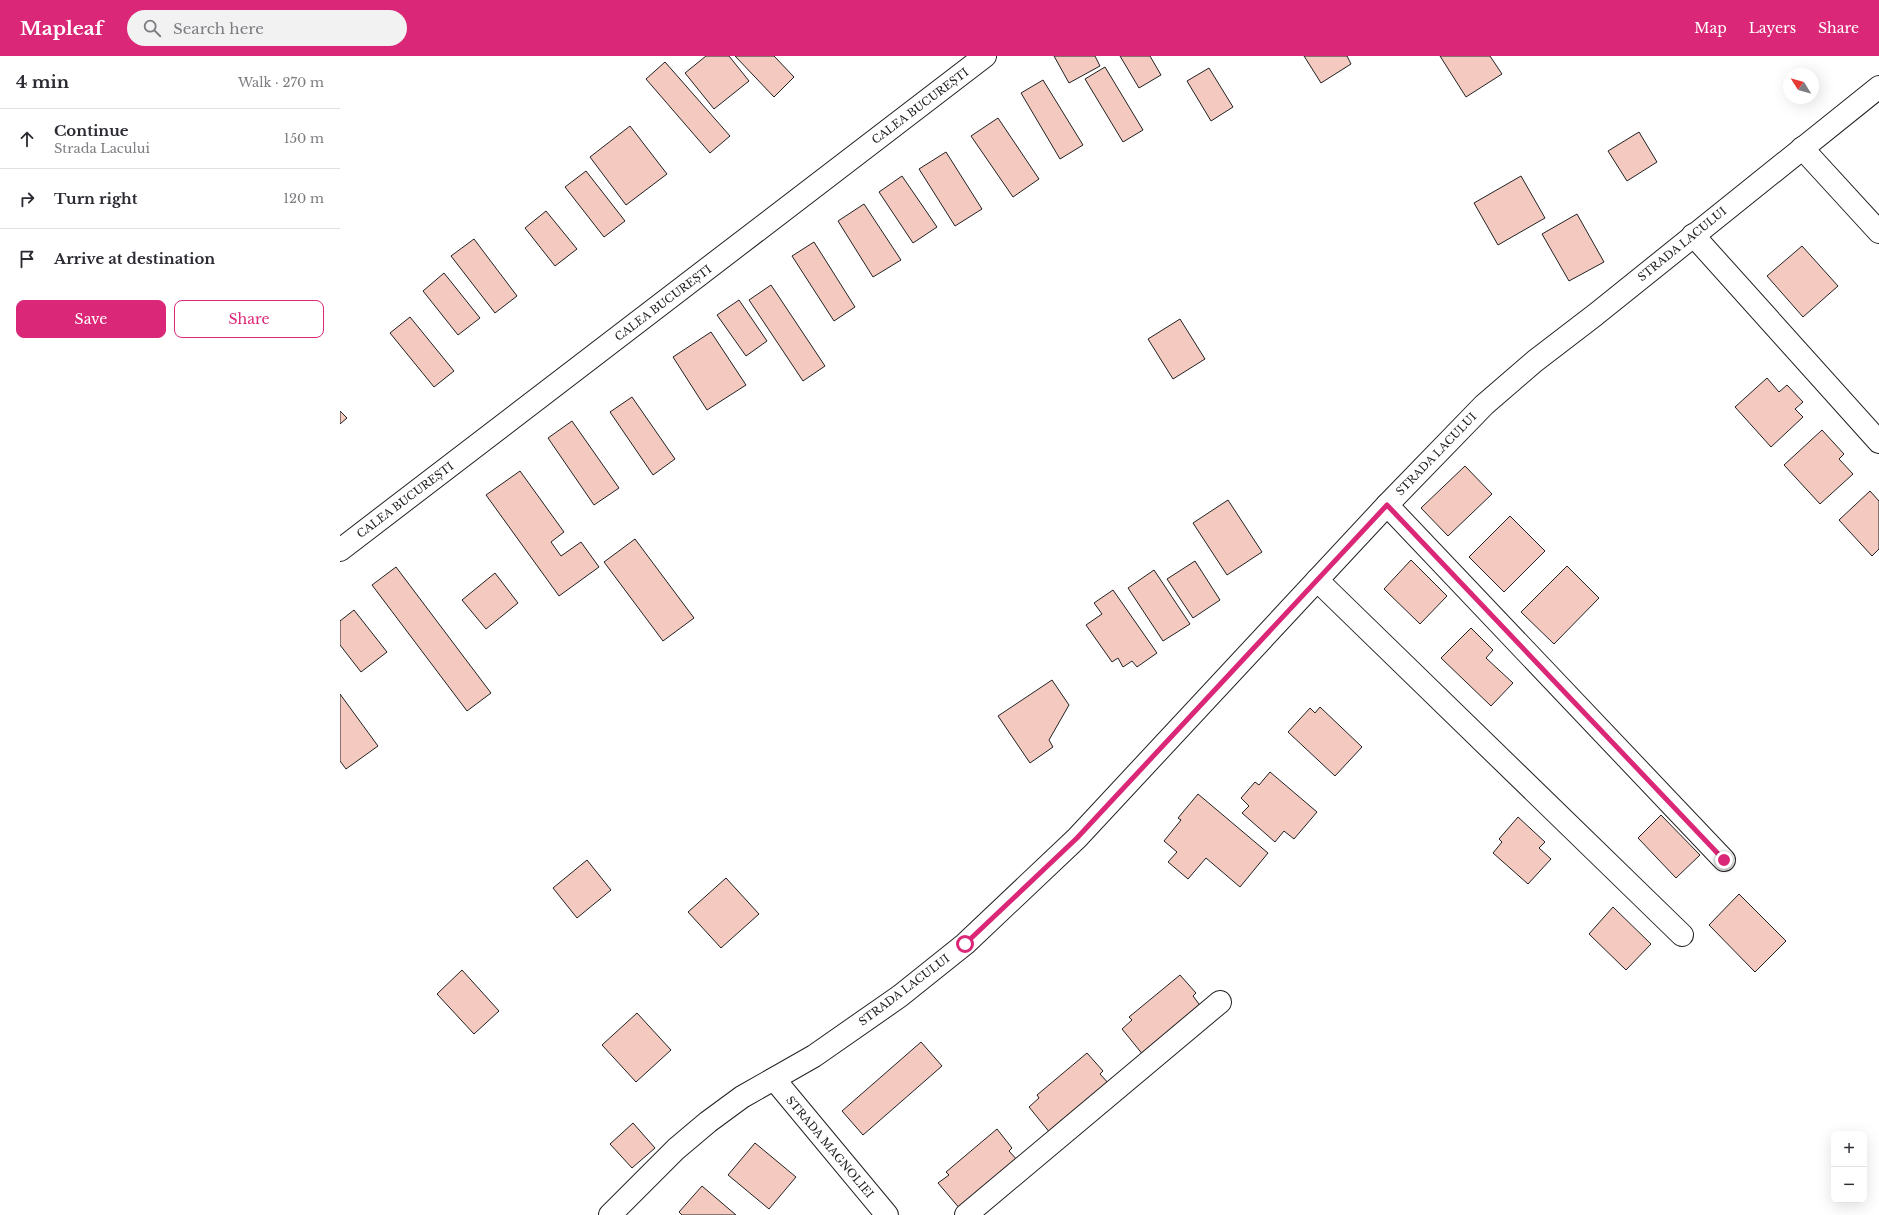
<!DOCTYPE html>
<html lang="en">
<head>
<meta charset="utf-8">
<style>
  :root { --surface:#fff; --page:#f2f2f3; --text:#2b2b33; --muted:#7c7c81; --line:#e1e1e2; --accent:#db2777 }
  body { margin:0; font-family:"Libre Baskerville",serif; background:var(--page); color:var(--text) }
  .controls { position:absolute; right:12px; bottom:12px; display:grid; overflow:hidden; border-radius:8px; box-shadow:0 4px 16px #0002 }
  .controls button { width:36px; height:36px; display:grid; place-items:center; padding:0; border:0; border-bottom:1px solid var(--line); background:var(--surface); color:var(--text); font:20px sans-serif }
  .compass { position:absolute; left:1443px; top:12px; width:36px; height:36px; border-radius:50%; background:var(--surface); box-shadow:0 4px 16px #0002; rotate:307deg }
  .stop { position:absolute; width:12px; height:12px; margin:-9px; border:3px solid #db2777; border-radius:50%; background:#fff }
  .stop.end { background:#db2777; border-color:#fff; box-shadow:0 1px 4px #0008 }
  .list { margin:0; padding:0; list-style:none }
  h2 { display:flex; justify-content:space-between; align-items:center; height:52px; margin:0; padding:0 16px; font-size:17px }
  h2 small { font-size:13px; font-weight:400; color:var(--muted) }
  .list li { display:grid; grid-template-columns:26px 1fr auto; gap:12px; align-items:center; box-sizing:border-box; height:60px; padding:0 16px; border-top:1px solid var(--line) }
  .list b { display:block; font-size:15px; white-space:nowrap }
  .list p { margin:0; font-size:13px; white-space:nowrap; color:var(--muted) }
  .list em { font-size:13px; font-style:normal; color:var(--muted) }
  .actions { display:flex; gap:8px; padding:12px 16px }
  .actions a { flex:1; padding:9px 0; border:1px solid var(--accent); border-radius:8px; text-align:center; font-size:14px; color:var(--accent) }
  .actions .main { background:var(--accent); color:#fff }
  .icon { flex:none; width:22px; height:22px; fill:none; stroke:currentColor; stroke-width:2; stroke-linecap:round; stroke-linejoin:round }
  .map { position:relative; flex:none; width:1539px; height:1159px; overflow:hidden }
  header { display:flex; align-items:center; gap:24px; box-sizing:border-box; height:56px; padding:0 20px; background:var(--accent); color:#fff }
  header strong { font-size:19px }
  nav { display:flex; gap:22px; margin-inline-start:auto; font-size:14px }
  .search { width:280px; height:36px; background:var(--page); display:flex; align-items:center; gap:10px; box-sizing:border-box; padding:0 14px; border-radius:22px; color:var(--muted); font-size:15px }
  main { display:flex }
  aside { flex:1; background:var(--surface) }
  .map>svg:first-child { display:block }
  .building { fill:#f3c9c0; stroke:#222 }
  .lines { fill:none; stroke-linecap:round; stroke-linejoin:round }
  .minor-casing { stroke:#222; stroke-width:24 }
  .major-casing { stroke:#222; stroke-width:24 }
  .minor { stroke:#fff; stroke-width:22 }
  .major { stroke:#fff; stroke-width:22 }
  .route { stroke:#db2777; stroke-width:5 }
  .labels { text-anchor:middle; stroke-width:3; stroke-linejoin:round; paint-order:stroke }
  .street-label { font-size:11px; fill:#222; stroke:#fff }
</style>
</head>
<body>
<header>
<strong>Mapleaf</strong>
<div class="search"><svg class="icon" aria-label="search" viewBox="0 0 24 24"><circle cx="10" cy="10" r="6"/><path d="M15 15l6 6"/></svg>Search here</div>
<nav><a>Map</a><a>Layers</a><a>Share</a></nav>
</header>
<main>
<aside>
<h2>4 min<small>Walk · 270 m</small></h2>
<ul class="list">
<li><svg class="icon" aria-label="ahead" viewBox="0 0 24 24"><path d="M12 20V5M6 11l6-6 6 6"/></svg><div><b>Continue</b><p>Strada Lacului</p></div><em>150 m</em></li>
<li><svg class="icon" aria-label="right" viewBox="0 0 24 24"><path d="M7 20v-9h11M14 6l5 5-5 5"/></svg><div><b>Turn right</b></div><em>120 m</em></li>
<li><svg class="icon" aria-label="arrive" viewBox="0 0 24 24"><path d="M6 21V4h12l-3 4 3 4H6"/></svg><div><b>Arrive at destination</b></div></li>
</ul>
<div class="actions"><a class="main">Save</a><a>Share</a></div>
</aside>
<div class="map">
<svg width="1539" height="1159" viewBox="0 0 1539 1159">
  <rect width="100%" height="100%" fill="#fff"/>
  <g class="building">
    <path d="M366,0H389L409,25L374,53L345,17Z"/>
    <path d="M395,0H434L454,21L434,41Z"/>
    <path d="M714,0H755L760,10L729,27Z"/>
    <path d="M780,0H810L821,19L799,32Z"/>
    <path d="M964,0H1007L1011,8L981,27Z"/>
    <path d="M1100,0H1150L1162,18L1126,41Z"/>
    <path d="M325,6L390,80L370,97L306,23Z"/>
    <path d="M765,11L803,74L783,86L745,23Z"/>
    <path d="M869,12L893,51L871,65L847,25Z"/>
    <path d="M703,24L743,89L720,103L681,37Z"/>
    <path d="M658,62L699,123L673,141L631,80Z"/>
    <path d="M290,70L327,118L286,149L250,101Z"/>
    <path d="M1299,76L1317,106L1287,125L1268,95Z"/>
    <path d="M606,96L642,153L615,170L579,113Z"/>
    <path d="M246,115L285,165L264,181L225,131Z"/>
    <path d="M562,120L597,171L573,187L539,136Z"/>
    <path d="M1181,120L1205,162L1158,189L1134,147Z"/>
    <path d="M524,148L561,204L533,221L498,165Z"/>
    <path d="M206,155L237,193L215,210L185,172Z"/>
    <path d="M1237,158L1264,206L1229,225L1202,178Z"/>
    <path d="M134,183L177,240L155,257L111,200Z"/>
    <path d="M474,186L515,251L494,265L452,200Z"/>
    <path d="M1462,190L1498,230L1463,261L1427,220Z"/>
    <path d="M104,217L140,262L118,279L83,235Z"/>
    <path d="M431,229L485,310L463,325L409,244Z"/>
    <path d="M399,244L427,285L406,300L377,259Z"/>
    <path d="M70,261L114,315L94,331L50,277Z"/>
    <path d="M840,263L865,303L833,323L808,283Z"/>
    <path d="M371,276L406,329L367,354L333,301Z"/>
    <path d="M1427,322L1439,336L1447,329L1463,346L1455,353L1463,361L1431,391L1395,351Z"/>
    <path d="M292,341L335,403L313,419L270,356Z"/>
    <path d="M0,355L7,362L0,368Z"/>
    <path d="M232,365L279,432L254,449L208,382Z"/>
    <path d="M1482,374L1504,398L1499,403L1513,418L1480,448L1444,409Z"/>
    <path d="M1125,410L1152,438L1108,480L1081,452Z"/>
    <path d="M180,415L224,476L211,486L221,500L241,486L259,511L219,540L146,439Z"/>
    <path d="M1530,435L1539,445V493L1532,500L1499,464Z"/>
    <path d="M888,444L922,496L887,519L853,467Z"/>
    <path d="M1170,460L1205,495L1164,536L1129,501Z"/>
    <path d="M295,483L354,562L323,585L264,506Z"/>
    <path d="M1071,504L1107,540L1080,568L1044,533Z"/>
    <path d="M855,505L880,544L853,562L827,523Z"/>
    <path d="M1227,510L1259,542L1214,588L1181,556Z"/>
    <path d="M56,511L151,637L127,655L32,529Z"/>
    <path d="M814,514L850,568L823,585L788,532Z"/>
    <path d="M155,517L178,547L146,573L122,544Z"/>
    <path d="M773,534L817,597L797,611L792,605L783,611L778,602L772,606L746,569L762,558L754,547Z"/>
    <path d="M14,554L47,596L21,616L0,589V565Z"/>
    <path d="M1131,572L1153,594L1146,602L1173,627L1151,650L1101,602Z"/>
    <path d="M712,624L729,649L709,684L713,691L690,707L658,660Z"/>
    <path d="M0,638L38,690L6,713L0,705Z"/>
    <path d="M980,651L1022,691L995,720L948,676L970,652L975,657Z"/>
    <path d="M930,716L977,756L954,783L944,775L935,786L902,757L909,750L901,742L915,726L919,729Z"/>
    <path d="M858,738L928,797L900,831L866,802L848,823L828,806L837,796L824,785L841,764L838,762Z"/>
    <path d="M1321,759L1360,799L1336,822L1298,782Z"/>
    <path d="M1178,761L1205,786L1199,792L1211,803L1188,828L1153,797L1162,786L1159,783Z"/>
    <path d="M247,804L271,834L237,862L213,832Z"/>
    <path d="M386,822L419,858L381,892L348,856Z"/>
    <path d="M1399,838L1446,885L1415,916L1369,869Z"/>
    <path d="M1273,851L1311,888L1286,914L1249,878Z"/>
    <path d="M122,914L159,955L134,978L97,938Z"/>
    <path d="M840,919L856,937L853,940L862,952L804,1000L782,973L792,964L789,961Z"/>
    <path d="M297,957L331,994L296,1026L262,989Z"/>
    <path d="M581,986L602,1010L523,1079L502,1055Z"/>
    <path d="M747,997L763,1015L760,1018L770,1029L711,1078L689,1051L699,1042L697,1039Z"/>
    <path d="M293,1067L315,1092L292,1112L270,1088Z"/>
    <path d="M657,1073L672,1092L669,1095L679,1106L621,1154L598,1127L609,1119L606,1116Z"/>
    <path d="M415,1087L456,1121L429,1153L388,1119Z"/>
    <path d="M362,1130L396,1159H342L339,1156Z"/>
  </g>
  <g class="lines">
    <g class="minor-casing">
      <g id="minor">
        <path d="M1462,92L1539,176"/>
        <path d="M1353,179L1539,386"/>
        <path d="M1047,449L1384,804"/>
        <path d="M977,524L1342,879"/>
        <path d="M434,1023L547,1159"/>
        <path d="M270,1159L336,1093L368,1066L402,1041L474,1000L560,940L625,888L737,782L1047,449L1144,349L1195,305L1255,259L1539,31"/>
        <path d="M626,1159L880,946"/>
      </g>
    </g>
    <g class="major-casing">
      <path id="major" d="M0,494L645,0"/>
    </g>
    <use href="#minor" class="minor"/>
    <use href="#major" class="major"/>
  </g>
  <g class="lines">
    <path class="route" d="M625,888L737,782L1047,449L1384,804"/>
  </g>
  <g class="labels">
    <g class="street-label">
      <text transform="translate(580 50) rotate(-37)" y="4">CALEA BUCUREȘTI</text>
      <text transform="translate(1342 188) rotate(-39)" y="4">STRADA LACULUI</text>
      <text transform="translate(323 247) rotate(-37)" y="4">CALEA BUCUREȘTI</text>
      <text transform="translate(1096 398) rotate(-46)" y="4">STRADA LACULUI</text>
      <text transform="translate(65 444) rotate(-37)" y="4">CALEA BUCUREȘTI</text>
      <text transform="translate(564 934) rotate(-37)" y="4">STRADA LACULUI</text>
      <text transform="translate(490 1091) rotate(50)" y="4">STRADA MAGNOLIEI</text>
    </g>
  </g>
</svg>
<div class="controls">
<button>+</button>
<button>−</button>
</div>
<svg class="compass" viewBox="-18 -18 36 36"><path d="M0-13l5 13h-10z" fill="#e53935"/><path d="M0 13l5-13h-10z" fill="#7c7c81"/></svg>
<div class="stop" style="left:625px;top:888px"></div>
<div class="stop end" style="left:1384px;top:804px"></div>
</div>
</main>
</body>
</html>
